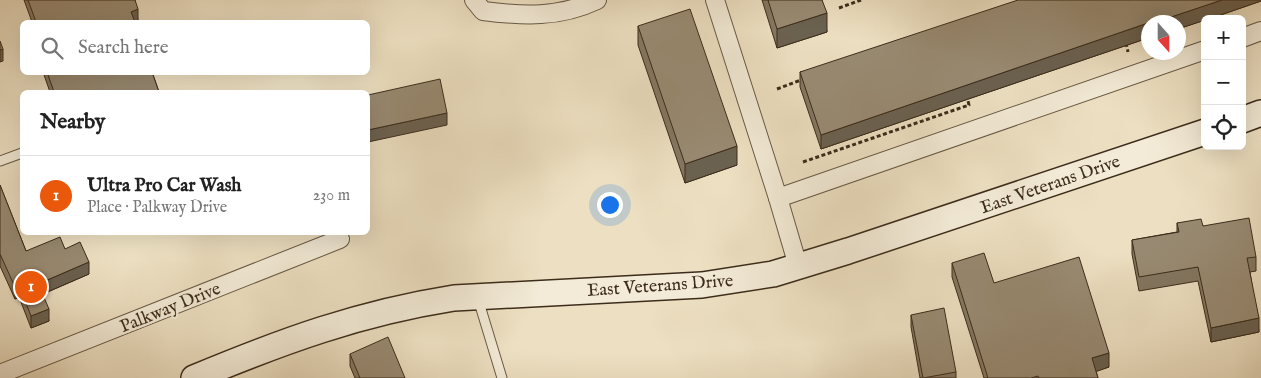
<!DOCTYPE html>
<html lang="en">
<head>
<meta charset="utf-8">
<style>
  :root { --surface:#fff; --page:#f2f2f2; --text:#222; --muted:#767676; --line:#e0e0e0; --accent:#ea580c }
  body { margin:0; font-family:"IM FELL English",serif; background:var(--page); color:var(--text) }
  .controls { position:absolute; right:15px; top:15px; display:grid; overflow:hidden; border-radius:8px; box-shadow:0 5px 20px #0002 }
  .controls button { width:45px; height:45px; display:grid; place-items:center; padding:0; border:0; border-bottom:1px solid var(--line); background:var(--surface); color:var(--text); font:25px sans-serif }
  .compass { position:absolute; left:1141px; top:15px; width:45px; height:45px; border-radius:50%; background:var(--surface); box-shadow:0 5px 20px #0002; rotate:159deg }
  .you { position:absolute; left:609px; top:204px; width:18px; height:18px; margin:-12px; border:4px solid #fff; border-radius:50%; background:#1a73e8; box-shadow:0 0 0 8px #1a73e833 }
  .badge { display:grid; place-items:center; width:32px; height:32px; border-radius:50%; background:var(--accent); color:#fff; font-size:16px; font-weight:700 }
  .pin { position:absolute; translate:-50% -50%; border:2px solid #fff; box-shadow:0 1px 5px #0006 }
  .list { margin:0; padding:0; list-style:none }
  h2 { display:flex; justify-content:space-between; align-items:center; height:65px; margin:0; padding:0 20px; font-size:21px }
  h2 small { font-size:16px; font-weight:400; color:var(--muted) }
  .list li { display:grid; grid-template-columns:32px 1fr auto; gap:15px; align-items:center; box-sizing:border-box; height:80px; padding:0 20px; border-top:1px solid var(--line) }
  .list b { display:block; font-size:19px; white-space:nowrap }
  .list p { margin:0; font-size:16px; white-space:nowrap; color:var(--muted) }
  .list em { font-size:16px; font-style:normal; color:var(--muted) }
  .icon { flex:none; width:28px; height:28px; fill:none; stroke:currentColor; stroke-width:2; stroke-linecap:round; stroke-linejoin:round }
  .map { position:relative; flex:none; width:1261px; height:378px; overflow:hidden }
  .search { position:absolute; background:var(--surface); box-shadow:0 5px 20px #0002; left:20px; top:20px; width:350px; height:55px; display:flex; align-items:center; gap:12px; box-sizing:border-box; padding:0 18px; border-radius:8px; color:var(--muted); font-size:19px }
  .panel { position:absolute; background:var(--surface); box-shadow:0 5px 20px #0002; left:20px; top:90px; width:350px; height:145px; border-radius:8px }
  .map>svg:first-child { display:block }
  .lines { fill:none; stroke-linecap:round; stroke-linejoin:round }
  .lane-casing { stroke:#685945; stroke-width:11 }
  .street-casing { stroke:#685945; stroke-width:20 }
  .secondary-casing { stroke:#3c2c1b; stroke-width:28 }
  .path { stroke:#3c2c1b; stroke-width:3; stroke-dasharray:4 2.5; stroke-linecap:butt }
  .lane { stroke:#f3ebd7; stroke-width:9 }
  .street { stroke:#f3ebd7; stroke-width:18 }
  .secondary { stroke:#f3ebd7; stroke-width:25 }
  .wall { fill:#837762; stroke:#3c2c1b }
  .shaded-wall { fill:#6a6150; stroke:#3c2c1b }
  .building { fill:#988a72; stroke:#3c2c1b }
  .labels { text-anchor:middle; stroke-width:4.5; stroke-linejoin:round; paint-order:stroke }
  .street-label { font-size:18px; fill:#3c2c1b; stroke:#f3ebd7 }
</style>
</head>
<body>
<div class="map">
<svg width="1261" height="378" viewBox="0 0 1261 378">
  <rect width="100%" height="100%" fill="#ede0c2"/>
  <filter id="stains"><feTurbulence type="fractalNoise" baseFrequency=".004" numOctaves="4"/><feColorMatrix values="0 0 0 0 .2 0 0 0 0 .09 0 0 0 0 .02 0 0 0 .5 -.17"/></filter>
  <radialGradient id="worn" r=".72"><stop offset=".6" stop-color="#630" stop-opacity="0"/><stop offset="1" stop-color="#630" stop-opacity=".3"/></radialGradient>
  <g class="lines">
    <g class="lane-casing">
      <g id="lane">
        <path d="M0,161L22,153"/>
        <path d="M478,299L502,378"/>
      </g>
    </g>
    <g class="street-casing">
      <g id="street">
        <path d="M474,0L483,11C523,16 559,18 597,0"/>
        <path d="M715,0L778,198L798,266"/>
        <path d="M1242,38L1261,31"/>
        <path d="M778,198L1205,50"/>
        <path d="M0,374L340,239"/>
      </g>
    </g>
    <g class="secondary-casing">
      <g id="secondary">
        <path d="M1242,120L1261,113"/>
        <path d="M194,378C283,341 359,313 454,298L702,285L773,274L848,251L1205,132"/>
      </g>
    </g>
    <g class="path">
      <path d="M839,8L861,0"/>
      <path d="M1126,43L1128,52"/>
      <path d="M777,89L801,80"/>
      <path d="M803,162L969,105L967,97"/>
    </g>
    <use href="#lane" class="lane"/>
    <use href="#street" class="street"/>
    <use href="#secondary" class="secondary"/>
  </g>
  <g class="wall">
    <path d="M24,0H135L138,21L135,22H32Z"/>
    <path d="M762,0H822L827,32L777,48Z"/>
    <path d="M1261,0V1L1209,19H1205V20L1178,29V22H1148V40V38L821,149L800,87V72Z"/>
    <path d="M638,26L737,165L685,183L638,45Z"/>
    <path d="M43,72H152L159,92H50Z"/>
    <path d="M0,185L26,251L65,249L89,274L43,294L49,321L31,328L19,297L15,299L0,266Z"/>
    <path d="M1177,223L1203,226L1256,257V271L1250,272L1259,332L1211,342L1198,281L1139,291L1132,254V240L1177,232Z"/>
    <path d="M952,263L994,283L1109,367L1096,371L1098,378H984L952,277Z"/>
    <path d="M911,315L956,372V378H920L911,327Z"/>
    <path d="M350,354L405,378H355L350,366Z"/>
  </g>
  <g class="shaded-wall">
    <path d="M1222,0H1261V1L1209,19H1205V20L1178,29V22H1156Z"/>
    <path d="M138,9V21L135,22H131V12Z"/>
    <path d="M827,13V32L777,48V29Z"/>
    <path d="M1148,23V38L821,149V135Z"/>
    <path d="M3,49V61L0,62V50Z"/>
    <path d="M447,113V125L368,142V130Z"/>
    <path d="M737,146V165L685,183V164Z"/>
    <path d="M89,262V274L38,296V284Z"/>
    <path d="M19,285V297L15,299V287Z"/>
    <path d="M49,309V321L31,328V316Z"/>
    <path d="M1259,318V332L1211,342V328Z"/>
    <path d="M1109,353V367L1092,373V358Z"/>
  </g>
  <g class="building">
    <path d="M28,0H135L138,9L131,12L135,22H36Z"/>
    <path d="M768,0H822L827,13L777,29Z"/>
    <path d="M1018,0H1222L1156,22H1148V25V23L821,135L800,72Z"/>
    <path d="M690,9L737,146L685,164L638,26Z"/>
    <path d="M0,41L3,49L0,50Z"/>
    <path d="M47,72H152L159,92H54Z"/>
    <path d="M440,79L447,113L368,130V95Z"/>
    <path d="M0,185L26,251L60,237L65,249L80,242L89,262L38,284L49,309L31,316L19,285L15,287L0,254Z"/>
    <path d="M1249,218L1256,257L1247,258L1259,318L1211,328L1198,267L1139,277L1132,240L1179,232L1177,223L1201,219L1203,226Z"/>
    <path d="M984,253L994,283L1079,257L1109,353L1092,358L1098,378H1039L1038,376L1031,378H988L952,263Z"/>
    <path d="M944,308L956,372L923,378L911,315Z"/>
    <path d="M388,337L405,378H360L350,354Z"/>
  </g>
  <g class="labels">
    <g class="street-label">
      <text transform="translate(1050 184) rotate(-19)" y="6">East Veterans Drive</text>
      <text transform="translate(660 285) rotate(-4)" y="6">East Veterans Drive</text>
      <text transform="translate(170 307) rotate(-22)" y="6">Palkway Drive</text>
    </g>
  </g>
  <rect width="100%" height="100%" filter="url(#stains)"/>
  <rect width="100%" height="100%" fill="url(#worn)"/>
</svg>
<div class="controls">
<button>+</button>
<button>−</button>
<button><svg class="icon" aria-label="locate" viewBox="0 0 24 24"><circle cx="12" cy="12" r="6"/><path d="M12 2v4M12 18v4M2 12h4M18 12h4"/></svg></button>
</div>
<svg class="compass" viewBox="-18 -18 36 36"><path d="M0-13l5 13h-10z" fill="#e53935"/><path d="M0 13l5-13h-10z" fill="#767676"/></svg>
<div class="you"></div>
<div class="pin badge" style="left:31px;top:287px">1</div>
<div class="search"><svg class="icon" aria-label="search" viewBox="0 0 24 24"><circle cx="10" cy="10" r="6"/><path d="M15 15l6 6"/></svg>Search here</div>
<section class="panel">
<h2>Nearby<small></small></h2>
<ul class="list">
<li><span class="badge">1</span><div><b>Ultra Pro Car Wash</b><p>Place · Palkway Drive</p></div><em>230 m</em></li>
</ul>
</section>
</div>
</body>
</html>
